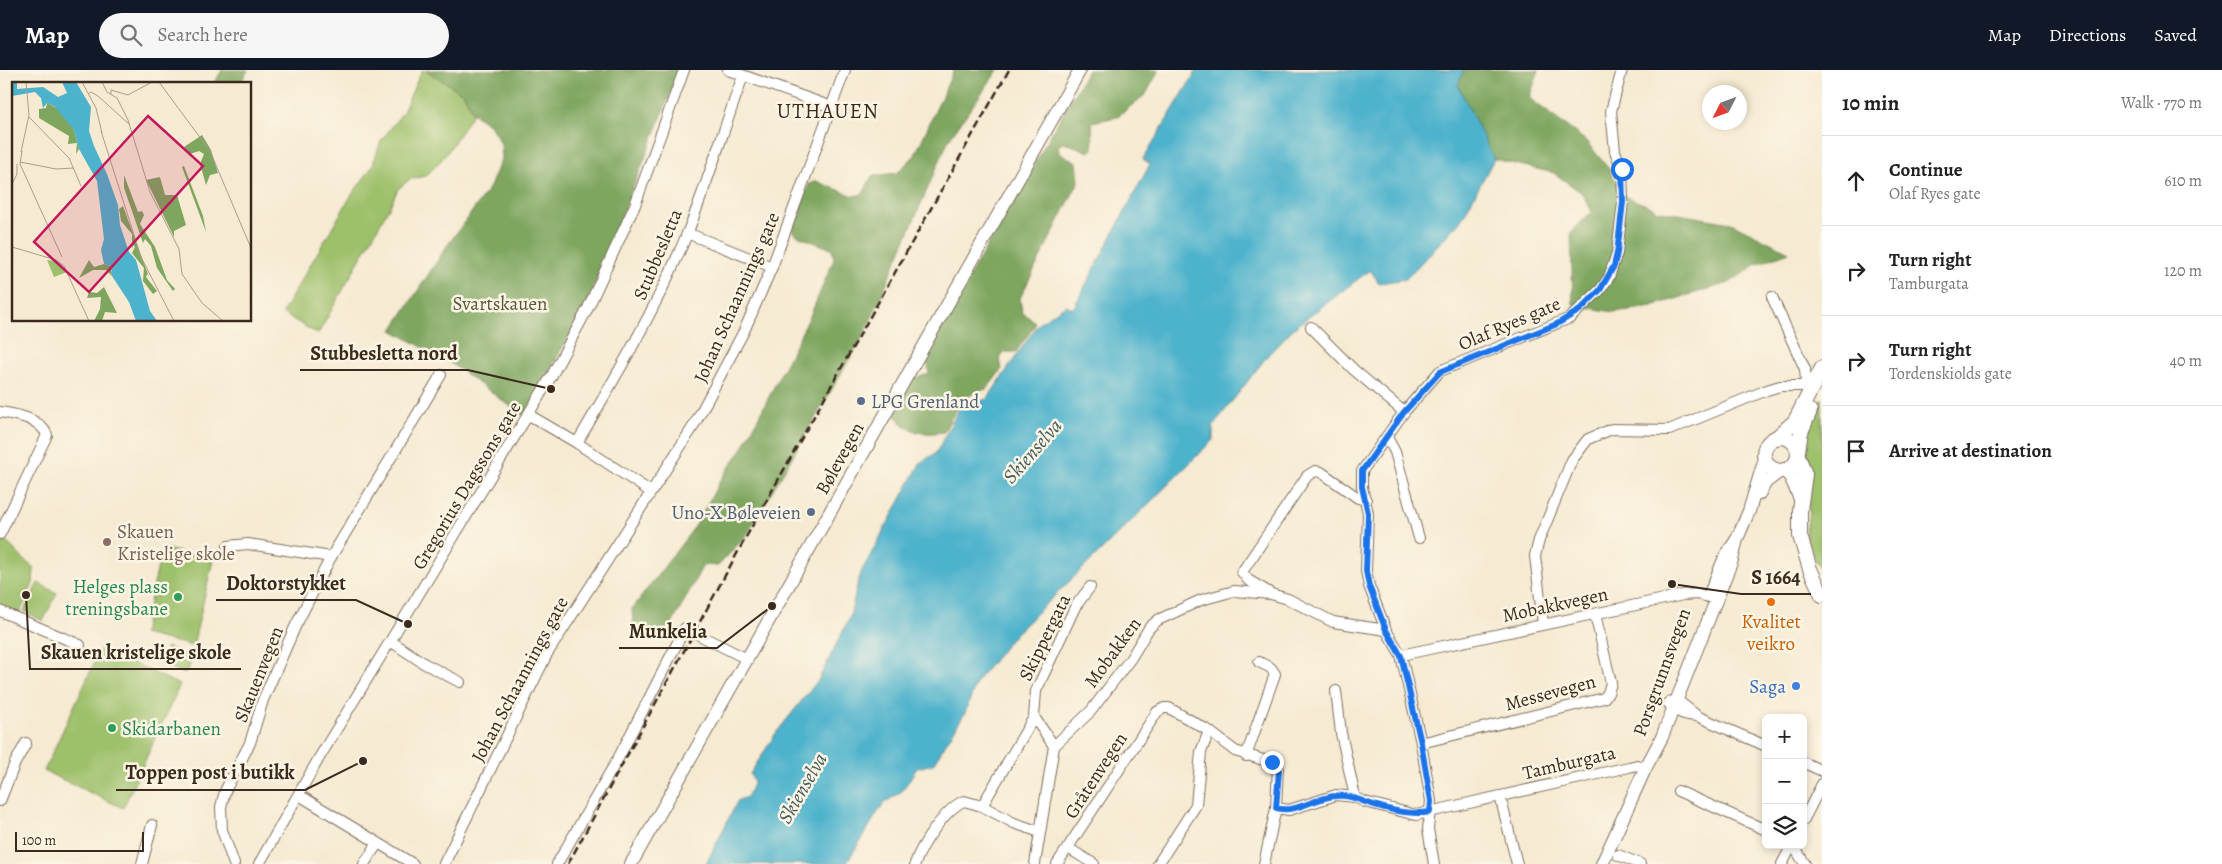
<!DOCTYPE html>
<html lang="en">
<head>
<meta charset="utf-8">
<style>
  :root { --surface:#fff; --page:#f6f6f6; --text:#222; --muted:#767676; --line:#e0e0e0; --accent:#111827 }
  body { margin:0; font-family:Alegreya,serif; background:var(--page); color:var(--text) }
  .controls { position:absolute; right:15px; bottom:15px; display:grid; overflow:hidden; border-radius:8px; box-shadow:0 2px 8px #0003 }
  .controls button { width:45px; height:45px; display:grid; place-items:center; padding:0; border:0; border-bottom:1px solid var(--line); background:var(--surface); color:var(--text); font:25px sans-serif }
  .compass { position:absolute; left:1702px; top:15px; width:45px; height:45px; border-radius:50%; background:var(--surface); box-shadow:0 2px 8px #0003; rotate:228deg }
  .scale { position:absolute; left:15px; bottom:12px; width:129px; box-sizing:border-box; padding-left:5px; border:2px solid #3b2a1e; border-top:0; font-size:14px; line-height:18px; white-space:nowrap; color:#3b2a1e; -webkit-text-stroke:4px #fcf5e5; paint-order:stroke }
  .stop { position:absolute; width:15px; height:15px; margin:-11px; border:4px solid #1a73e8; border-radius:50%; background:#fff }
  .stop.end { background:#1a73e8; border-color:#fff; box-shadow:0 1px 5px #0008 }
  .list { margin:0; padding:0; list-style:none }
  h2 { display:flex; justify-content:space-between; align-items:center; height:65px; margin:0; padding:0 20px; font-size:21px }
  h2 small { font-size:16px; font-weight:400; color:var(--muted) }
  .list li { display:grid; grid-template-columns:32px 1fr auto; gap:15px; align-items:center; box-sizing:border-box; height:90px; padding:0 20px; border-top:1px solid var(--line) }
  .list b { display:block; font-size:19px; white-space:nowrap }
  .list p { margin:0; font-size:16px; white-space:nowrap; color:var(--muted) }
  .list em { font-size:16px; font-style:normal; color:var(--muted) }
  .icon { flex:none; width:28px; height:28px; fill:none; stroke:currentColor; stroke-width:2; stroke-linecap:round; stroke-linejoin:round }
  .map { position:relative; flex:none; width:1822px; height:794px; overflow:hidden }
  header { display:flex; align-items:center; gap:30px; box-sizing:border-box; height:70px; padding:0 25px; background:var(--accent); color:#fff }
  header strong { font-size:24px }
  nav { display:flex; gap:28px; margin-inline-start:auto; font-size:18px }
  .search { width:350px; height:45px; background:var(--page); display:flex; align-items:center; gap:12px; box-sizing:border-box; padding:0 18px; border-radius:28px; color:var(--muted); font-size:19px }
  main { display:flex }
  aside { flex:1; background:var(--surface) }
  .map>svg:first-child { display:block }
  .green { fill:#9dc06a; stroke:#6c7544 }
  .forest { fill:#7ea65e; stroke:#5c683e }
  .water { fill:#4db2cc; stroke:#446e75 }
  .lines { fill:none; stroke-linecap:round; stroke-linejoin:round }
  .minor-casing { stroke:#7c6d5d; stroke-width:12 }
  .major-casing { stroke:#7c6d5d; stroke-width:14 }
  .highway-casing { stroke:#7c6d5d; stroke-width:16 }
  .minor { stroke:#fff; stroke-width:10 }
  .major { stroke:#fff; stroke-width:12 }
  .highway { stroke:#fff; stroke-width:14 }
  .rail { stroke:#3b2a1e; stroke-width:2.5; stroke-dasharray:8 4; stroke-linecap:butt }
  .route { stroke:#1a73e8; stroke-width:6 }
  .service-dot { fill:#5c6f8a; stroke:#fcf5e5; stroke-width:2 }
  .education-dot { fill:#8d6e63; stroke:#fcf5e5; stroke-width:2 }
  .leisure-dot { fill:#2e9e5b; stroke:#fcf5e5; stroke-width:2 }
  .food-dot { fill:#e8710a; stroke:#fcf5e5; stroke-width:2 }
  .shop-dot { fill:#3f7fe0; stroke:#fcf5e5; stroke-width:2 }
  .labels { text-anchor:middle; stroke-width:5; stroke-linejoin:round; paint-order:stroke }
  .street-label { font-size:19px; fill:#3b2a1e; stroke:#fcf5e5 }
  .park-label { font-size:19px; fill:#585735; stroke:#fcf5e5 }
  .service-label { font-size:19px; fill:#4e5e75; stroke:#fcf5e5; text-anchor:start }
  .education-label { font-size:19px; fill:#785e54; stroke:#fcf5e5; text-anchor:start }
  .leisure-label { font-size:19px; fill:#27864d; stroke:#fcf5e5; text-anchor:end }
  .food-label { font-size:19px; fill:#c56008; stroke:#fcf5e5 }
  .shop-label { font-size:19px; fill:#366cbe; stroke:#fcf5e5; text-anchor:end }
  .water-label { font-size:20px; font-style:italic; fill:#415a5b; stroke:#fcf5e5 }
  .quarter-label { font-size:21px; letter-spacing:1px; fill:#3b2a1e; stroke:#fcf5e5 }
  .inset-road { fill:none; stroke:#ab9d8a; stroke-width:1 }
  .view { fill:#c2185b; fill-opacity:0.15; stroke:#c2185b; stroke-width:2.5 }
  .inset-edge { fill:none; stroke:#3b2a1e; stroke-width:2.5 }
  .leader { fill:none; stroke:#3b2a1e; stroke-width:2 }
  .callout-dot { fill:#3b2a1e; stroke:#fcf5e5; stroke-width:2 }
  .callout-label { font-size:20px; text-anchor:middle; font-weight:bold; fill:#3b2a1e; stroke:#fcf5e5; stroke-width:5; stroke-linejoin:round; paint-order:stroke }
</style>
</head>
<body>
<header>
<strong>Map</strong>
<div class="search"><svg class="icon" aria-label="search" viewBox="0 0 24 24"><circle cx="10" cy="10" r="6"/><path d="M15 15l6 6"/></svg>Search here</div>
<nav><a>Map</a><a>Directions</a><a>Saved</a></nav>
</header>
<main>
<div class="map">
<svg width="1822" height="794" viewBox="0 0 1822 794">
  <rect width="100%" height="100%" fill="#fcf5e5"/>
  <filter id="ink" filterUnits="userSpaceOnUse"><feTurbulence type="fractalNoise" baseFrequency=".02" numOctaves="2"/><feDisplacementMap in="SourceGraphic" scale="10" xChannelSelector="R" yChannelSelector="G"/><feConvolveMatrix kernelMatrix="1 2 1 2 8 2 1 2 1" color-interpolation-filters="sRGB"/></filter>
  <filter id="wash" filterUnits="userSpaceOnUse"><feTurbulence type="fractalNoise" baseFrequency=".0096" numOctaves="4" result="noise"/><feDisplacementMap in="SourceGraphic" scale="20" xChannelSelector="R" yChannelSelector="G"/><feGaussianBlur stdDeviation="1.12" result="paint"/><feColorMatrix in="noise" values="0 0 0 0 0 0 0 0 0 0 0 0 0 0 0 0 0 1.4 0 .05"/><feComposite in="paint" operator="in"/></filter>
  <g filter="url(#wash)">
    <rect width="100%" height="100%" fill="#f6ead2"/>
    <g class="green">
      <path d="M422,0L438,7L464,24L473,43L445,86L426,106L410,109L398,119L390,136L318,264L282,243L351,126L372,97L381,71L403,42Z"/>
      <path d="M1822,328V501L1808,476L1806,462L1809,442L1807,428L1809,399L1804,368L1817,334Z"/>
      <path d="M3,469C15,479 22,490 34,498L33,514L19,544L0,535V480Z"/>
      <path d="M162,478L213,490L193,576L143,564Z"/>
      <path d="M38,513L57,523L43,551L24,541Z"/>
      <path d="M167,577L193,589L185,604L159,592Z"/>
      <path d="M101,578L180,615L123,738L44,701Z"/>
    </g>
    <g class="forest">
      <path d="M222,0H248L240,14H214Z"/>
      <path d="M426,0H680L586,236L524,346L452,294L392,260L447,176L490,117L502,87L501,74L490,55L473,43L464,24Z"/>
      <path d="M954,0H998L949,69L866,261L746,466L718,496L703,495L666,566C652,572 641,568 633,555L632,539L696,455L720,411L744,376L811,244L834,189L832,179L798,166L792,161L809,114L816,111L854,126L863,124L872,106L897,103L915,85Z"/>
      <path d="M1088,0H1159L1146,24L1117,47L1092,52L1093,79L1089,82L1064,72L1058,76L1059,83L1077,92L1079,111L1020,228L1022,243L1034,251L1035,255L1016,282H1004L1000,289L1002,299L987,319C963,322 954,343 944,362C921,365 912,364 895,346L897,336L912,309L929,304L928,295L922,289Z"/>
      <path d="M1464,0H1539L1529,28L1586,71L1609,99L1624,126L1654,138L1655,140L1731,153L1789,182L1757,194L1729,213L1645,238L1613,242L1573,235L1571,162L1592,142L1582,123L1554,103L1494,89L1458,15Z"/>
    </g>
    <path class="water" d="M1197,0H1464L1458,15L1494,89L1462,149L1406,209L1379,213L1370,200L1293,259L1268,285L1213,356V370L1100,482L1015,564L977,611L965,643L933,694L917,698L902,721L883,734L846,794H706L738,730L747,727L754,712L750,704L776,663L819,609L850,547L859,506L921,392L936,383L960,337L987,329L1039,253L1066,235L1073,239L1150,94L1143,89Z"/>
  </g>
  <g filter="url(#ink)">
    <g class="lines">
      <g class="minor-casing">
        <g id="minor">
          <path d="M728,0L832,37"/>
          <path d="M687,163L772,197"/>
          <path d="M1311,257L1354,300L1404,342"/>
          <path d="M0,342C17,345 40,348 47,365L0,464"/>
          <path d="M529,345L577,373L651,422"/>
          <path d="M1387,367L1395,382L1419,468"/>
          <path d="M577,373C617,305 657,237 687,164C708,112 724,58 743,6"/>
          <path d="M228,476L248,474L331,487"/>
          <path d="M1270,523L1248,510L1242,502L1307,406L1315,401L1321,402L1358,428L1366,430"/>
          <path d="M0,541L80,575"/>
          <path d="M1543,554L1535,486L1539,470L1572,390L1588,369L1612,359L1669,360L1767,320L1780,316H1802L1806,312L1805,299L1772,227"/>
          <path d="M392,572L425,594L460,612"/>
          <path d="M1401,585L1683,525L1697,524L1716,529"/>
          <path d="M1336,621L1341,663L1355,727"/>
          <path d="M1697,646C1685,645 1676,643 1668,633L1677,630L1697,646L1766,676"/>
          <path d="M1034,647L1054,676L1035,794"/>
          <path d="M1421,673L1604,628L1608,623L1611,613L1595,544"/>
          <path d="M1054,676L1091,641L1131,588L1149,558L1158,550L1201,530L1234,521L1271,524L1288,529L1333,552L1386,560"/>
          <path d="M1246,686L1275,604L1271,598L1259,592"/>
          <path d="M1803,692L1822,701"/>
          <path d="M1678,721L1766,760"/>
          <path d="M299,725L413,794"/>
          <path d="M1500,726L1517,794"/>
          <path d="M0,731L15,693L26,673"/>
          <path d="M982,736L1034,647L1036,621L1075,537L1090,517"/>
          <path d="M1276,738L1289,740L1336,725L1355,727L1365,732L1416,745L1629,697L1637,695L1645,699"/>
          <path d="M1803,751L1822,714"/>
          <path d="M1793,775L1805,794"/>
          <path d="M1068,778L1094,794"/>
          <path d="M1618,785L1640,794"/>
          <path d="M142,794L152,755"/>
          <path d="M234,794L222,760L221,737L225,721L250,673L263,630L295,557L331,487L441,305"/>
          <path d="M259,794L319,688L551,307L588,238L635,135L684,0"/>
          <path d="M364,794L378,773"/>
          <path d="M444,794L547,584L693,357L744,261L772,197L845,0"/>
          <path d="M557,794L620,685L685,558L747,589"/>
          <path d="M915,794C921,775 946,738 964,731L982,736L1014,753L1040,762"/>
          <path d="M1057,794L1157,642L1164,638H1169L1209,661L1235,681L1276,694L1278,696L1276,738L1264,794"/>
          <path d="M1158,794L1196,735L1201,682L1209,661"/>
          <path d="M1434,794L1428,759L1431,731L1421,673L1401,585L1386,560L1369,516L1366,501L1368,443L1362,417V401L1404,342L1440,301L1570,248L1600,220L1609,207L1617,183L1623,132L1622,99L1615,81L1611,41L1622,0"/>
          <path d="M1782,794L1792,775"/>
        </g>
      </g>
      <g class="major-casing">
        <g id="major">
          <path d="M1759,424L1766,412L1782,400"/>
          <path d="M1709,526L1725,487L1737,469L1749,441L1765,388"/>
          <path d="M631,794L1080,0"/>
          <path d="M1602,794L1645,699L1662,667L1732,490L1737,469"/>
        </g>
      </g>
      <g class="highway-casing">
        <g id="highway">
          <circle cx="1781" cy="384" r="17"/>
          <path d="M1776,368L1795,351L1822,298"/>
          <path d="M1798,381L1801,362L1810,341"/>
          <path d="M1798,386L1805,404L1800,440V466L1810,499L1822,525"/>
          <path d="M1784,400L1791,406L1801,429"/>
        </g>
      </g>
      <use href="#minor" class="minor"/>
      <use href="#major" class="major"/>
      <use href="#highway" class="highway"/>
      <path class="rail" d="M568,794L746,467L1009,0"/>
    </g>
  </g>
  <g class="lines" filter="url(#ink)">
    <path class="route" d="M1272,692L1276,694L1279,701L1276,738C1296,744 1315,727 1336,726C1347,725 1355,728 1365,732C1385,739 1410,746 1430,742L1431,731L1421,673L1401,586L1386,560L1369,516L1366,501L1368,443L1362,417V401L1404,342L1440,302L1557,254L1580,240L1600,220L1614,196L1617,183L1623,132L1622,99"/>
  </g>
  <g class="service-dot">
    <circle cx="861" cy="331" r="5"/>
    <circle cx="811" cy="442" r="5"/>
  </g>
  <circle class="education-dot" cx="107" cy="472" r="5"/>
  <g class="leisure-dot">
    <circle cx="178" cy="527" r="5"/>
    <circle cx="112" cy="658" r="5"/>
  </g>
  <circle class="food-dot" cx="1771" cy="532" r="5"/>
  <circle class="shop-dot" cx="1796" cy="616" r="5"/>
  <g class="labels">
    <g class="street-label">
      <text transform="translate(657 184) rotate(-67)" y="7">Stubbesletta</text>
      <text transform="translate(736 227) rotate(-66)" y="7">Johan Schaannings gate</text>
      <text transform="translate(1509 253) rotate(-23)" y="7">Olaf Ryes gate</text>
      <text transform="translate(839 388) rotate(-61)" y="7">Bølevegen</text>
      <text transform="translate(466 415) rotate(-59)" y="7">Gregorius Dagssons gate</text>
      <text transform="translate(1555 534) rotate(-12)" y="7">Mobakkvegen</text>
      <text transform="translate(1044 567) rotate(-64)" y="7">Skippergata</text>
      <text transform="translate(1112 582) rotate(-54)" y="7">Mobakken</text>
      <text transform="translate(1661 602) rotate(-70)" y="7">Porsgrunnsvegen</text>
      <text transform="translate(258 604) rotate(-68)" y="7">Skauenvegen</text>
      <text transform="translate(519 609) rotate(-62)" y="7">Johan Schaannings gate</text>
      <text transform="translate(1550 622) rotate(-15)" y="7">Messevegen</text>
      <text transform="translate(1569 692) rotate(-13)" y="7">Tamburgata</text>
      <text transform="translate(1095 705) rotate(-57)" y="7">Gråtenvegen</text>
    </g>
    <g class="park-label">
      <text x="500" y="240">Svartskauen</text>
    </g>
    <g class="service-label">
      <text x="871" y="338">LPG Grenland</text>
      <text x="801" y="449" text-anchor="end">Uno-X Bøleveien</text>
    </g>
    <g class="education-label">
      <text x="117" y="468">Skauen<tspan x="117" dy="22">Kristelige skole</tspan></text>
    </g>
    <g class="leisure-label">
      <text x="168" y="523">Helges plass<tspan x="168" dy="22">treningsbane</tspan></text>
      <text x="122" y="665" text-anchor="start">Skidarbanen</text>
    </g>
    <g class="food-label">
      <text x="1771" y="558">Kvalitet<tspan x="1771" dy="22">veikro</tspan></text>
    </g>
    <g class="shop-label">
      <text x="1786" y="623">Saga</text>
    </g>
    <g class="water-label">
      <text transform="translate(1032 381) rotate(-49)" y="7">Skienselva</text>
      <text transform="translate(802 718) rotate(-60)" y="7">Skienselva</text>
    </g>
    <g class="quarter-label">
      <text x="828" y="48">UTHAUEN</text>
    </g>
  </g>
  <g transform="translate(12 12)">
    <rect width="239" height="239" fill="#f6ead2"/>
    <path d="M35,178L45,179L55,190L42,195Z" fill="#9dc06a"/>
    <path d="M35,21L50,29L62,48L67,67L64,72L65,61L56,62L57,54L27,36V27L34,26ZM190,53L199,68L206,91L198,93L194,103L188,82L192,72L187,69L178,72L172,65ZM172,84L191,134L194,150L170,85ZM112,93L126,130L130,129L132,133L128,142L143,165L155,198L163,207L161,209L145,186L139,164L133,157L131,161L112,106ZM148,95L153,113H165L174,143L162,149V155L134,98ZM111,124L137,195L135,192L134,195L145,209L141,212L131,199L132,186L120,171L123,165L121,163L120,168V152L109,139L107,127ZM77,178L82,185L92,182L99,184L100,194L94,188H81L67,196ZM92,205L105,231L93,230L90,239H82L88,227L89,215L75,216L77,210L85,211Z" fill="#7ea65e"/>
    <path d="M0,0H5V7L31,5L46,15L55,11L50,0H64L79,25L77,49L82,64L95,92L106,123L108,143L117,170L124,178L138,229L145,239H124L117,220L100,194L99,184L92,182L89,168L92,157L85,99L67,67L62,48L43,25L35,21L31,26L29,16L23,10L0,14Z" fill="#4db2cc"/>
    <path class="inset-road" d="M70,0L84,26L90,51M90,0L95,10L105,16L116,38L138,110L167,167L170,192L190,221L211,239M147,0L198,69L239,166M76,12L79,10L86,14L117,42M99,12V8L116,13L140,0M17,35L57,76L69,104M89,49L129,175L162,239M10,69L8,82L50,175M9,70L17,33L14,0M8,80L44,87L62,86M0,102L5,92V82M0,165L44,178L52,184M52,184L77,239"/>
    <path class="view" d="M136,34L191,84L77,210L22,160Z"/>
    <rect width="239" height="239" class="inset-edge"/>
  </g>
  <path class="leader" d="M551 319L468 300H300M1672 514L1741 524H1811M408 554L356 530H216M772 536L717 578H619M26 525L30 599H241M363 691L305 720H116"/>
  <g class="callout-dot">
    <circle cx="551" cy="319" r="5"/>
    <circle cx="1672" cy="514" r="5"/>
    <circle cx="408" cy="554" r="5"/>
    <circle cx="772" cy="536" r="5"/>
    <circle cx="26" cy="525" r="5"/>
    <circle cx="363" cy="691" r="5"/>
  </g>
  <g class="callout-label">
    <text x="384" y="290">Stubbesletta nord</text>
    <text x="1776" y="514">S 1664</text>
    <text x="286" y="520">Doktorstykket</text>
    <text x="668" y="568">Munkelia</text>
    <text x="136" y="589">Skauen kristelige skole</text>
    <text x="210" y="709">Toppen post i butikk</text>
  </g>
</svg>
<div class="controls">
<button>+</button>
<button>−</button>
<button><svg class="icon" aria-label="layers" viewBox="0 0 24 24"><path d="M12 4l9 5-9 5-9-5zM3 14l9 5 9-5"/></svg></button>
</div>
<svg class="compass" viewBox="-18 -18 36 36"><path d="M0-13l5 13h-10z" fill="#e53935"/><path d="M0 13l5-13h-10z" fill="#767676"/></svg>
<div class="scale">100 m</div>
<div class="stop" style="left:1622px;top:99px"></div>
<div class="stop end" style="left:1272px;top:692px"></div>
</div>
<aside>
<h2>10 min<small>Walk · 770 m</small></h2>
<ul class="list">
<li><svg class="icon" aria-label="ahead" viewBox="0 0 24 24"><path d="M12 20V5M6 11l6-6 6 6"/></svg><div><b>Continue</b><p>Olaf Ryes gate</p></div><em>610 m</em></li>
<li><svg class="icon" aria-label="right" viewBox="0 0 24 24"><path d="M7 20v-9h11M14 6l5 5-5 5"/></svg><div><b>Turn right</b><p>Tamburgata</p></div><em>120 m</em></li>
<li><svg class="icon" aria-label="right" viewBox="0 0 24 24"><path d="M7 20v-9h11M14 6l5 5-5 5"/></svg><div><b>Turn right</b><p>Tordenskiolds gate</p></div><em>40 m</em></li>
<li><svg class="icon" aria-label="arrive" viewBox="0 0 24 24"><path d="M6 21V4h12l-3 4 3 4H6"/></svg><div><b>Arrive at destination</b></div></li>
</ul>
</aside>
</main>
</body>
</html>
